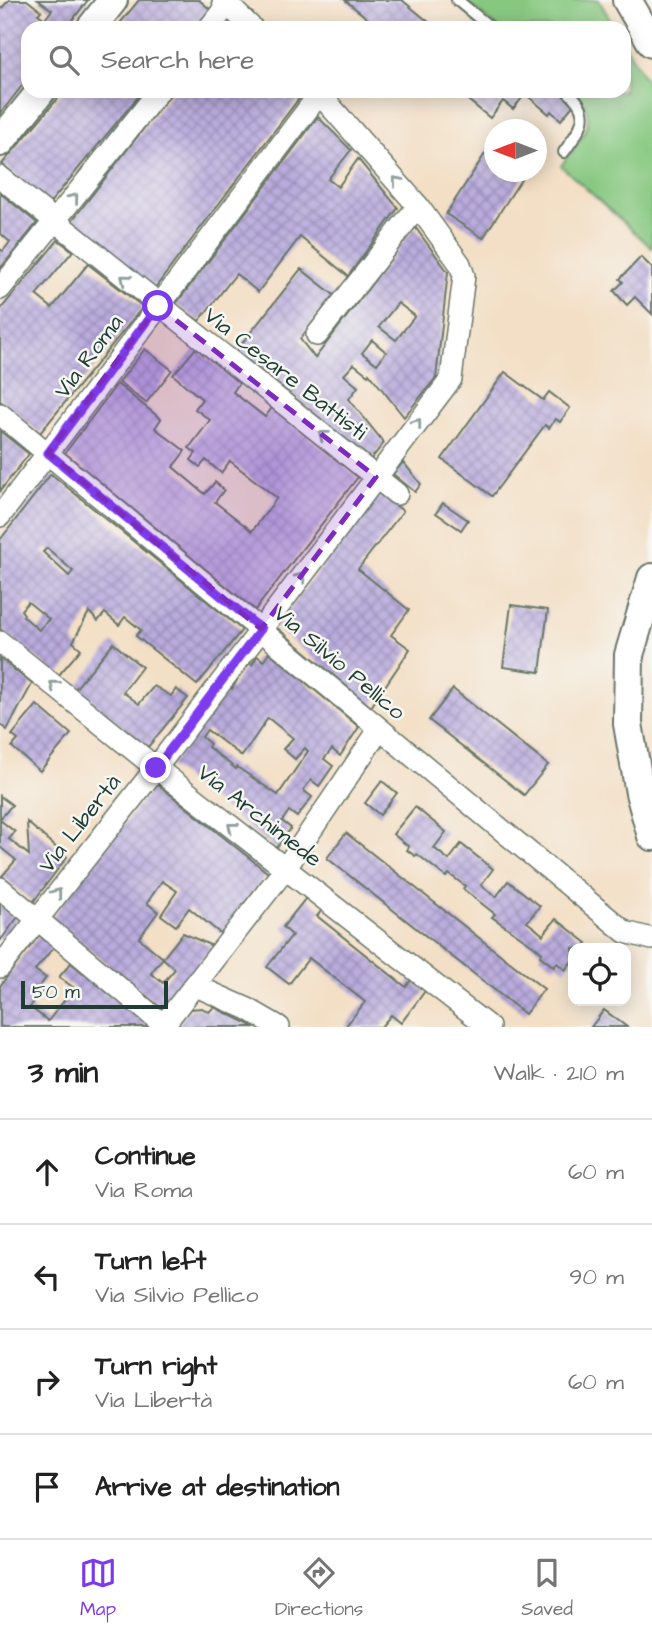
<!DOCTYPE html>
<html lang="en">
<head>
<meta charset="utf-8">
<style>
  :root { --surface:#fff; --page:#f2f2f2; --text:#222; --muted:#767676; --line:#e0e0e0; --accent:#7c3aed }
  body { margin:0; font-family:"Architects Daughter",sans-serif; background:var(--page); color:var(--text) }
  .controls { position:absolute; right:21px; bottom:21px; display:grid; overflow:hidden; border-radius:14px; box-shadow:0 4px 18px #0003 }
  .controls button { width:63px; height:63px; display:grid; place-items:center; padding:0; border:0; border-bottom:2px solid var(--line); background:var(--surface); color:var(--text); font:35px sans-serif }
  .compass { position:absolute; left:484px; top:119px; width:63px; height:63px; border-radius:50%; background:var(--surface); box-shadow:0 4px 18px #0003; rotate:270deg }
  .scale { position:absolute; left:21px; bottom:18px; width:147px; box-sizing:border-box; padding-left:7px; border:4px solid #1f3d34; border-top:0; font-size:19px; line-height:24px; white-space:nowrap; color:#1f3d34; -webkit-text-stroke:5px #f6f6f2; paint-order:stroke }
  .stop { position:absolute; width:21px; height:21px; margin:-16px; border:5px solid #7c3aed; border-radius:50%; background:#fff }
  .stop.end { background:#7c3aed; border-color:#fff; box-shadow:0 2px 7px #0008 }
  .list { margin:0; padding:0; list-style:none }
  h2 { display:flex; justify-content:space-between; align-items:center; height:91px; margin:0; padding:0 28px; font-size:30px }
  h2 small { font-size:23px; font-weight:400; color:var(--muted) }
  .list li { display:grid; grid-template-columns:46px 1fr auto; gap:21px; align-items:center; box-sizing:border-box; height:105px; padding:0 28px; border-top:2px solid var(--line) }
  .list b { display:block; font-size:26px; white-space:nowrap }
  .list p { margin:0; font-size:23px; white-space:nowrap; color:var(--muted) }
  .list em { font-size:23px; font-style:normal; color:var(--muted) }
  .icon { flex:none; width:38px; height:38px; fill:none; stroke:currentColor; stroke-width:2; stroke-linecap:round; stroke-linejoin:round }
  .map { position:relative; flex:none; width:652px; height:1027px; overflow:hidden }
  .search { position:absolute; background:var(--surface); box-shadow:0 4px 18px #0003; left:21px; right:21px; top:21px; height:77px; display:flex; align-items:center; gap:18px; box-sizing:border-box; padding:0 24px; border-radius:21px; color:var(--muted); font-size:26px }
  .sheet { height:511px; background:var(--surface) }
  nav { display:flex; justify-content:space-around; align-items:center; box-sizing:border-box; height:98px; border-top:2px solid var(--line); background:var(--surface); font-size:19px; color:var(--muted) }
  nav a { display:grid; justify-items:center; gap:4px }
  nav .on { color:var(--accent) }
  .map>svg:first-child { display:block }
  .grass { fill:#87c880; stroke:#53825a; stroke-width:2 }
  .building { fill:url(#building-cross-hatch); fill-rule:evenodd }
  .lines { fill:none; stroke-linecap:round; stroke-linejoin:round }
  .lane-casing { stroke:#697667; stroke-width:14 }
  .street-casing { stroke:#697667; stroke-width:24 }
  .secondary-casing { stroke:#697667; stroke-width:32 }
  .lane { stroke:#fff; stroke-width:10 }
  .street { stroke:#fff; stroke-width:21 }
  .secondary { stroke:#fff; stroke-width:28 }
  .oneway { stroke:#8f9e9a }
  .route { stroke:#7c3aed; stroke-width:9 }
  .marked { fill:#7b2cbf; fill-opacity:0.2; stroke:#7b2cbf; stroke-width:5; stroke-dasharray:14 9; stroke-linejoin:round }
  .labels { text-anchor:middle; stroke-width:5; stroke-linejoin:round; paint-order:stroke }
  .street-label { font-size:23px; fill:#1f3d34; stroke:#f6f6f2 }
</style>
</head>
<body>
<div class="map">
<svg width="652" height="1027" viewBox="0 0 652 1027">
  <defs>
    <pattern id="building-cross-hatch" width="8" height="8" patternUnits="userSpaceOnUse" patternTransform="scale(1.75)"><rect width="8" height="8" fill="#baacde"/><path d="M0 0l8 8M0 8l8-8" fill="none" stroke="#978db5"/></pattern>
  </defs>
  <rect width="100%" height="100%" fill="#f6f6f2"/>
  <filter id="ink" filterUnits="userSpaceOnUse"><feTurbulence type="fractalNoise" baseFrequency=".0143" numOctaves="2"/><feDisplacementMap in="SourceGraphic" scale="14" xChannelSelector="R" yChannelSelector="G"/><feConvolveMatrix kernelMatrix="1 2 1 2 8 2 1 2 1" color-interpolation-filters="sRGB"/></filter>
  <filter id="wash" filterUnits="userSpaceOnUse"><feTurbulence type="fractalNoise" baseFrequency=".00686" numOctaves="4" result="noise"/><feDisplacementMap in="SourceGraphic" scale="28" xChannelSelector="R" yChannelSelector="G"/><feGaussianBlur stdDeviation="1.57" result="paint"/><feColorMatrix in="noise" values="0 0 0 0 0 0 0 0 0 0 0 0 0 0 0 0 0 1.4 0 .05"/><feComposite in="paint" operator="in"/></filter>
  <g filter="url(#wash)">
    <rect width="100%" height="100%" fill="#f3dfc5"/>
    <g class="grass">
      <path d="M464,0H599L615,28H498Z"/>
      <path d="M624,43L652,91V248L561,166C581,136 602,124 575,91H624Z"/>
    </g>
    <g id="blocks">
      <g class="building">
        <path d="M9,0H27L41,11L38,14L45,19L52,10L38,0H88L66,28H28V78L0,114V10Z"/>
        <path d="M139,0H199L211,10L195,28H116Z"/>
        <path d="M345,0H402L436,28H379Z"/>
        <path d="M64,91H143L49,204L2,164Z"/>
        <path d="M173,91H294L300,97L155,288L71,222Z"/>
        <path d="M457,91H514L522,98L513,109L503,101L490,118Z"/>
        <path d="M534,91H559L575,103L561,120L551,111L549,114L529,97Z"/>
        <path d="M318,117L351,150L328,179L338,187L358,159L398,208L348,276L300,237L258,292L236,274L199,321L176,304Z"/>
        <path d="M494,140V172H526L483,238L446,214Z"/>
        <path d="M0,193L37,223L0,269V249L3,251L10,242L0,233Z"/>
        <path d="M415,227L448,272L436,378L404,417L369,373L368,375L354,364L344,375L358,387L349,399L384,443L371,459L236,351L301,269L334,295L300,339L315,358ZM398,303L415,316L396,340L379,327ZM372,340L386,352L377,364L362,353Z"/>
        <path d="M58,240L73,251L36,295L52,308L88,264L143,307L40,433L0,401V310Z"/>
        <path d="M641,257L652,268V314L635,297L627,305L614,291L623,282L620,279Z"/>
        <path d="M196,348L239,383L233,392L265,417L272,408L358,477L255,610L65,453L117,384L161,419L155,428L185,451L173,467L205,494L215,482L224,490L215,502L252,531L277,498L230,461L221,473L206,460L200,467L191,460L196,453L189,448L210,420L195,409L202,399L173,375Z"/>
        <path d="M145,349L172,370L146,403L119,382Z"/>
        <path d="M505,372L543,400L549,392L570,408L560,422L556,419L549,428L545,425L492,496L442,459Z"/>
        <path d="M0,431L29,454L0,491Z"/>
        <path d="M403,462L421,484L415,492L393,474Z"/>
        <path d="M51,474L242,630L197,685L136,636L141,630L125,617L119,625L105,613L98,621L89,612L73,642L81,649L58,676L0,629V540ZM47,548L73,571L69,576L43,552ZM28,602L49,619L39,630L23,616L24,614L21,610Z"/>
        <path d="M378,492L403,511L358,569L409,610L391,635L410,649L371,707L276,627Z"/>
        <path d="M443,503L468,520L461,530L436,513Z"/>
        <path d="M511,605L548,610L540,672L503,667Z"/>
        <path d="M113,643L142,667L123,692L139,704L154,686L171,696L176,689L188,698L148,747L75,689Z"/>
        <path d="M269,652L359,727L340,756L332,749L324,759L333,766L319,786L311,780L303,790L312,797L297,817L289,811L282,821L291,828L276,849L170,766L229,687L232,689L247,662L252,665L257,656L264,661ZM268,718L293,738L283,749L295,759L305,748L308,751L278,795L237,767L236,769L208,747L210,744L202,737L207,730L242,756Z"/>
        <path d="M0,658L32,684L7,730L0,724Z"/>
        <path d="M453,689L548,765L524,795L429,720Z"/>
        <path d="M37,705L71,734L40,771L12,747L18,740L12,735Z"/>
        <path d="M382,781L397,793L380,815L365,803Z"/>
        <path d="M156,783L268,873L221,934L189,908L176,926L161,915L177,891L162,881L147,903L158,912L139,938L163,958L183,933L212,946L162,1009L51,918ZM163,958L175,969L163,983L151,973Z"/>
        <path d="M0,796L12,805L0,819Z"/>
        <path d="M415,807L446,832L434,848L449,860L461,844L493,869L481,885L496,897L508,881L540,906L527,922L535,928L543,935L556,919L587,943L582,948H573V960L565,970L557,963L554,967L540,956L542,953L534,946L492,917L495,914L463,889L465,886L449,874L446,877L417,854L415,856L407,850L409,847L393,834Z"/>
        <path d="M0,820L15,832L9,839L29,855L27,822L67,857L33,902L2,876L16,860L0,847Z"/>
        <path d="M346,833L544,989L525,1014L327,858Z"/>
        <path d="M306,898L322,910L317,916L406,987L411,980L425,991L401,1023L391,1015L381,1027H345L365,1002L309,958L289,984L267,967L292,935L283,927Z"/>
        <path d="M0,901L18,917L0,941Z"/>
        <path d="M39,935L54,947L35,970L46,978L39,987L43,990L30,1007L48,1021L74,988L59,977L71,963L148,1025L147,1027H0V986Z"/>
        <path d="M214,1007L255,1027H181L178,1024L190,1009L202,1008L209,1012Z"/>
        <path d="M604,1010L627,1027H591Z"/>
      </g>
    </g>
  </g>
  <g filter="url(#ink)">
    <use href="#blocks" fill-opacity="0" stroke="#697667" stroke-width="2"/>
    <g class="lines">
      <g class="lane-casing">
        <g id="lane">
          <path d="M457,0L491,28"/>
          <path d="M564,152C580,129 595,114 567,91"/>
        </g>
      </g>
      <g class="street-casing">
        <g id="street">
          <path d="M223,0L252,28"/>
          <path d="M209,28L228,4"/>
          <path d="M0,177L397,494"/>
          <path d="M0,289L159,91"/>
          <path d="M317,335L418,206"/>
          <path d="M0,414C208,586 415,760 625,932L652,939"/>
          <path d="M0,516L320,93"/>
          <path d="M0,642L156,768L489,1027"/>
          <path d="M0,888L166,1027"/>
          <path d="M0,967L156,768L451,379L464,276L460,264L418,206L317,91"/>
          <path d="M196,986L248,1009L279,1027"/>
          <path d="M162,1027L285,869L379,730"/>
        </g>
      </g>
      <g class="secondary-casing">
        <g id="secondary">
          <path d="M627,0L652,43"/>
          <path d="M91,28L113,0"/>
          <path d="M0,142L41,91"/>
          <path d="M652,578L629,655L628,724L640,793L652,836"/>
        </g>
      </g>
      <use href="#lane" class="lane"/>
      <use href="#street" class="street"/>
      <use href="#secondary" class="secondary"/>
    </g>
    <defs><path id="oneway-chevron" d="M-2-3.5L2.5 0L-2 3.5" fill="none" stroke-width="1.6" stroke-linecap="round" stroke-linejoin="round" transform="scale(1.75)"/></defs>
    <g class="oneway">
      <use href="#oneway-chevron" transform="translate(397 181) rotate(-131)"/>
      <use href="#oneway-chevron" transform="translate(74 198) rotate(-51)"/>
      <use href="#oneway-chevron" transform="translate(125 279) rotate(-141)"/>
      <use href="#oneway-chevron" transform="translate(417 423) rotate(-53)"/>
      <use href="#oneway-chevron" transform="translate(323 435) rotate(-142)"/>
      <use href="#oneway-chevron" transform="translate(301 577) rotate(-53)"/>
      <use href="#oneway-chevron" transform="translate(54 685) rotate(-141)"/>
      <use href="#oneway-chevron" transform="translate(232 827) rotate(-142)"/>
      <use href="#oneway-chevron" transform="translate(57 893) rotate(-52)"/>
    </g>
  </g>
  <g class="lines" filter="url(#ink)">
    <path class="route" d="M156,768L261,629L48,453L158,306"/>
  </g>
  <path class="marked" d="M158,306L376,477L261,629L48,453Z"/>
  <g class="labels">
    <g class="street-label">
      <text transform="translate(88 356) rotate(-53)" y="8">Via Roma</text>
      <text transform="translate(286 373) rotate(38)" y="8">Via Cesare Battisti</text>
      <text transform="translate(340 662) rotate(40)" y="8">Via Silvio Pellico</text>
      <text transform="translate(260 815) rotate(38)" y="8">Via Archimede</text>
      <text transform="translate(79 823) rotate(-52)" y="8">Via Libertà</text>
    </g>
  </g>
</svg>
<div class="controls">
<button><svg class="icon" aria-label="locate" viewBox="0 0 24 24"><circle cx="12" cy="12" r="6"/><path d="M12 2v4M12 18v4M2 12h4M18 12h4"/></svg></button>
</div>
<svg class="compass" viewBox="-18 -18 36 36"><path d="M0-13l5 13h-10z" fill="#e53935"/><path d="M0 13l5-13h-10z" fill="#767676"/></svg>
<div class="scale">50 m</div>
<div class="stop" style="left:158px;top:306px"></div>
<div class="stop end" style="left:156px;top:768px"></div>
<div class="search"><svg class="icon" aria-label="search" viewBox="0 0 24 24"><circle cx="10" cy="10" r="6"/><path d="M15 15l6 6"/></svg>Search here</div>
</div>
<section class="sheet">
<h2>3 min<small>Walk · 210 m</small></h2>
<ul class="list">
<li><svg class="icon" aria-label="ahead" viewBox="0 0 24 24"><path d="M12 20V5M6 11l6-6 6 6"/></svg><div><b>Continue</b><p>Via Roma</p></div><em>60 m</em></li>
<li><svg class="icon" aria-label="left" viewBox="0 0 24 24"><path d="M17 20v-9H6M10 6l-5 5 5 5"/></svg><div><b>Turn left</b><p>Via Silvio Pellico</p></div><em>90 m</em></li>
<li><svg class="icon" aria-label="right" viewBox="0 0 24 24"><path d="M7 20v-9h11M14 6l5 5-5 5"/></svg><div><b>Turn right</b><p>Via Libertà</p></div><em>60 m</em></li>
<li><svg class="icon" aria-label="arrive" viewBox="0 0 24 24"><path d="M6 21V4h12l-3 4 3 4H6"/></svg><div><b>Arrive at destination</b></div></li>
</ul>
</section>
<nav>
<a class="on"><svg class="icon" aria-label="map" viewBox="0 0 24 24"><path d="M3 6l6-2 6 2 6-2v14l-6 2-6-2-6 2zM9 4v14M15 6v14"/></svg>Map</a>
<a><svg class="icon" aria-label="directions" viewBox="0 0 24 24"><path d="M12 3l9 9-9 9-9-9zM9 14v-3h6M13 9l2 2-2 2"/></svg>Directions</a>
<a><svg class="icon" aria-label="saved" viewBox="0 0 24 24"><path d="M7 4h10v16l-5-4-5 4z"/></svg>Saved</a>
</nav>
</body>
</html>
